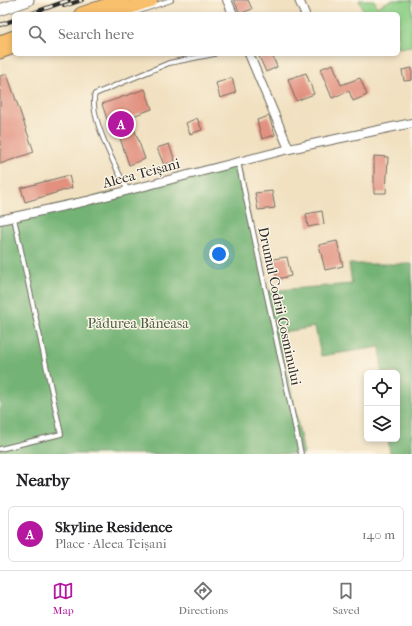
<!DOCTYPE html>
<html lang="en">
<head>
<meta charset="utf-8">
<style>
  :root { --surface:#fff; --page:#f6f6f6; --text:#202124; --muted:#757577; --line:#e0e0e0; --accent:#b5179e }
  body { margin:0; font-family:"IM FELL French Canon",serif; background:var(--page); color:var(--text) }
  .controls { position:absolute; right:12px; bottom:12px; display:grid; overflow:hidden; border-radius:6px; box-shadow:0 2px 6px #0003 }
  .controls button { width:36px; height:36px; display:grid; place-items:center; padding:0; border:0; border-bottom:1px solid var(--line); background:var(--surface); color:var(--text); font:20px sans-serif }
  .you { position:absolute; left:219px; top:254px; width:14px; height:14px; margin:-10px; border:3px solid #fff; border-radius:50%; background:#1a73e8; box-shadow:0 0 0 6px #1a73e833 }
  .badge { display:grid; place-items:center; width:26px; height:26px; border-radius:50%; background:var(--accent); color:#fff; font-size:13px; font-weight:700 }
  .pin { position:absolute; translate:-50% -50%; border:2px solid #fff; box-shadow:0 1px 4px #0006 }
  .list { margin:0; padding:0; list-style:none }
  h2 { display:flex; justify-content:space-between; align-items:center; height:52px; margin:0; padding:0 16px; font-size:17px }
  h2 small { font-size:13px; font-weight:400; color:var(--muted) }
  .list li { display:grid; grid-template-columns:26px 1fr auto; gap:12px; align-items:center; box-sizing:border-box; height:56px; margin:0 8px 8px; padding:0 8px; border:1px solid var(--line); border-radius:6px }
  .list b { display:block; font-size:15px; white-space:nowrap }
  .list p { margin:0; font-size:13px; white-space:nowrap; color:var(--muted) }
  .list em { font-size:13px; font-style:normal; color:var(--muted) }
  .icon { flex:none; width:22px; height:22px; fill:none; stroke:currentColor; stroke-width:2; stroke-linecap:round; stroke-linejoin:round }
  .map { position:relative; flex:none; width:412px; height:454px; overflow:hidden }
  .search { position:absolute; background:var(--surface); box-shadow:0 2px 6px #0003; left:12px; right:12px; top:12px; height:44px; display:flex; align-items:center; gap:10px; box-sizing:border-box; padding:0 14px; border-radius:6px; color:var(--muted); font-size:15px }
  .sheet { height:116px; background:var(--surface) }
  nav { display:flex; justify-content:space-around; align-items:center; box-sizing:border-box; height:56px; border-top:1px solid var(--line); background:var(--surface); font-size:11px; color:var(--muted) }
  nav a { display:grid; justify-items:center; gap:2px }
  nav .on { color:var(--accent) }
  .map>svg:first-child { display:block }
  .green { fill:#8fd188; stroke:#5d7e5a }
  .forest { fill:#73b374; stroke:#4f6f50 }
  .building { fill:#e29180 }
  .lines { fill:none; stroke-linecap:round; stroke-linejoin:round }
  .service-casing { stroke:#706b60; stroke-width:6 }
  .minor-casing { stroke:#706b60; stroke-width:10 }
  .tertiary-casing { stroke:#706b60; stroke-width:13 }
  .primary-casing { stroke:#706b60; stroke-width:15 }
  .service { stroke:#fff; stroke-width:4 }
  .minor { stroke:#fff; stroke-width:8 }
  .tertiary { stroke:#fff; stroke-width:11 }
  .primary { stroke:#f8bf6c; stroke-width:13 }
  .rail-casing { stroke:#2b2b2b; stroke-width:4 }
  .rail { stroke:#fcf5e5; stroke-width:2.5; stroke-dasharray:8; stroke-linecap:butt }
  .labels { text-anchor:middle; stroke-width:3; stroke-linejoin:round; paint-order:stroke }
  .street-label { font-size:14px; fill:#2b2b2b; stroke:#fcf5e5 }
  .park-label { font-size:14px; fill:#495d47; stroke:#fcf5e5 }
</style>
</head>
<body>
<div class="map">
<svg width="412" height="454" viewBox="0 0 412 454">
  <rect width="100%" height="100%" fill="#fcf5e5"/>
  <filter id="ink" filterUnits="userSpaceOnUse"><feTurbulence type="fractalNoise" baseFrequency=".025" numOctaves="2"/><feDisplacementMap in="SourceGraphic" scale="8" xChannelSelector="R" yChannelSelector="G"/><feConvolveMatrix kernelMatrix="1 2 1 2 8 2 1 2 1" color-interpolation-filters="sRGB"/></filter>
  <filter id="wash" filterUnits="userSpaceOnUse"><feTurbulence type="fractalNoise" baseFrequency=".012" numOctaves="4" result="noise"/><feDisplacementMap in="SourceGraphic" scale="16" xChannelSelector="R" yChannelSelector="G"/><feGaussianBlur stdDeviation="0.9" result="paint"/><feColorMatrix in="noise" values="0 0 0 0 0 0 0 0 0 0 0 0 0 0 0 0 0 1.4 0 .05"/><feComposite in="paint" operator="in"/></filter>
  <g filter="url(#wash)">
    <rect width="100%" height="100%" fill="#f1e1c1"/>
    <path class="green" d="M359,0H374L377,7L391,0H412V46L398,48V14H365Z"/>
    <path class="forest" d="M238,162L266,291L352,284L349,264H412V454H390L388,439H397V373H382L380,347L321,356L315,327L279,333L304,454H0V220Z"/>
    <g id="blocks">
      <g class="building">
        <path d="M234,0H248L252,9L240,14Z"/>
        <path d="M258,54H272L277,67L266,72Z"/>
        <path d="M333,64L341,85L360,78L367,95L353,101L349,91L332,98L320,69Z"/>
        <path d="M412,68V80L404,81L402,70Z"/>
        <path d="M306,73L314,94L296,101L288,79Z"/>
        <path d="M7,74L34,152L0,164V76Z"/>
        <path d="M232,78L236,93L220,98L216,83Z"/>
        <path d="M145,89L152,109L130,117L145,159L129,165L118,132L112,134L102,104Z"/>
        <path d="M269,116L275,135L262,139L257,120Z"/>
        <path d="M197,118L202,130L190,134L186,123Z"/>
        <path d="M169,144L175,161L164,165L157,148Z"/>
        <path d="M374,156L388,157L386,193H374Z"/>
        <path d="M69,175L72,188L25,202L21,188Z"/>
        <path d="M272,191L275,208L258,210L255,193Z"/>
        <path d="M322,211L324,224L308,227L306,214Z"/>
        <path d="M337,241L343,266L325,270L319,245Z"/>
        <path d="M287,257L291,276L277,279L273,259Z"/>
      </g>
    </g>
  </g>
  <g filter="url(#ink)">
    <use href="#blocks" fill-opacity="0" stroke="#706b60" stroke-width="1"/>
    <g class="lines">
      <g class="service-casing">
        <g id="service">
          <path d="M130,14L171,0"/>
          <path d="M238,162L301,454"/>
          <path d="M127,189C117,170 88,114 95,94L169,63L214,54"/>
          <path d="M0,449L61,434L14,218"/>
        </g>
      </g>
      <g class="minor-casing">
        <g id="minor">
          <path d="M227,0L233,14"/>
          <path d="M299,0L305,14"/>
          <path d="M249,54L289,149"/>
          <path d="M0,220L87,201L289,149L412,123"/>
        </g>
      </g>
      <g class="tertiary-casing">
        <path id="tertiary" d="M0,10L28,0"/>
      </g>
      <g class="primary-casing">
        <g id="primary">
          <path d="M81,14L122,0"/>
          <path d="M110,14L151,0"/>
          <path d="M0,42L14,37"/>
          <path d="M0,52L14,47"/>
        </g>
      </g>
      <use href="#service" class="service"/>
      <use href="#minor" class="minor"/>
      <use href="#tertiary" class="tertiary"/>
      <use href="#primary" class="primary"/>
      <g class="rail-casing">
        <g id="rail">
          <path d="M64,6L82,0"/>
          <path d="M30,14L69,0"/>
          <path d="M0,25L14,20"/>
        </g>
      </g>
      <use href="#rail" class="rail"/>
    </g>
  </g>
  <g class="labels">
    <g class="street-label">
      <text transform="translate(141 173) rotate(-15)" y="5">Aleea Teișani</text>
      <text transform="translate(280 306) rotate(78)" y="5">Drumul Codrii Cosminului</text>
    </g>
    <g class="park-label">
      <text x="138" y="328">Pădurea Băneasa</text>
    </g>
  </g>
</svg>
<div class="controls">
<button><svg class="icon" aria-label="locate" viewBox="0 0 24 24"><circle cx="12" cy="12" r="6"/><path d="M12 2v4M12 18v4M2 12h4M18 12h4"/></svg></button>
<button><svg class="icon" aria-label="layers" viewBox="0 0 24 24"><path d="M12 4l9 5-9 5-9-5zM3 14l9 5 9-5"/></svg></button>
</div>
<div class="you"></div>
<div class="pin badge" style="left:121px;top:124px">A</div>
<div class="search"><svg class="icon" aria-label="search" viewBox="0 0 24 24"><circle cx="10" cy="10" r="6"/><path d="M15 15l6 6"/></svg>Search here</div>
</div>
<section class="sheet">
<h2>Nearby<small></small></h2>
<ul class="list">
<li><span class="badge">A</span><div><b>Skyline Residence</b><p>Place · Aleea Teișani</p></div><em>140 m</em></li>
</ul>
</section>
<nav>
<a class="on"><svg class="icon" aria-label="map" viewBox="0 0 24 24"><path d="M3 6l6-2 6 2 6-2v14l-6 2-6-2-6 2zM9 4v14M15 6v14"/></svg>Map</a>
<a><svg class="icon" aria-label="directions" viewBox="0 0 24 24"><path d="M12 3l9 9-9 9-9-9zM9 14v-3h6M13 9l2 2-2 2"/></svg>Directions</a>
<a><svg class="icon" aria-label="saved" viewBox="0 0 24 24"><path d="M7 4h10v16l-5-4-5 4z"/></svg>Saved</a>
</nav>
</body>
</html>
